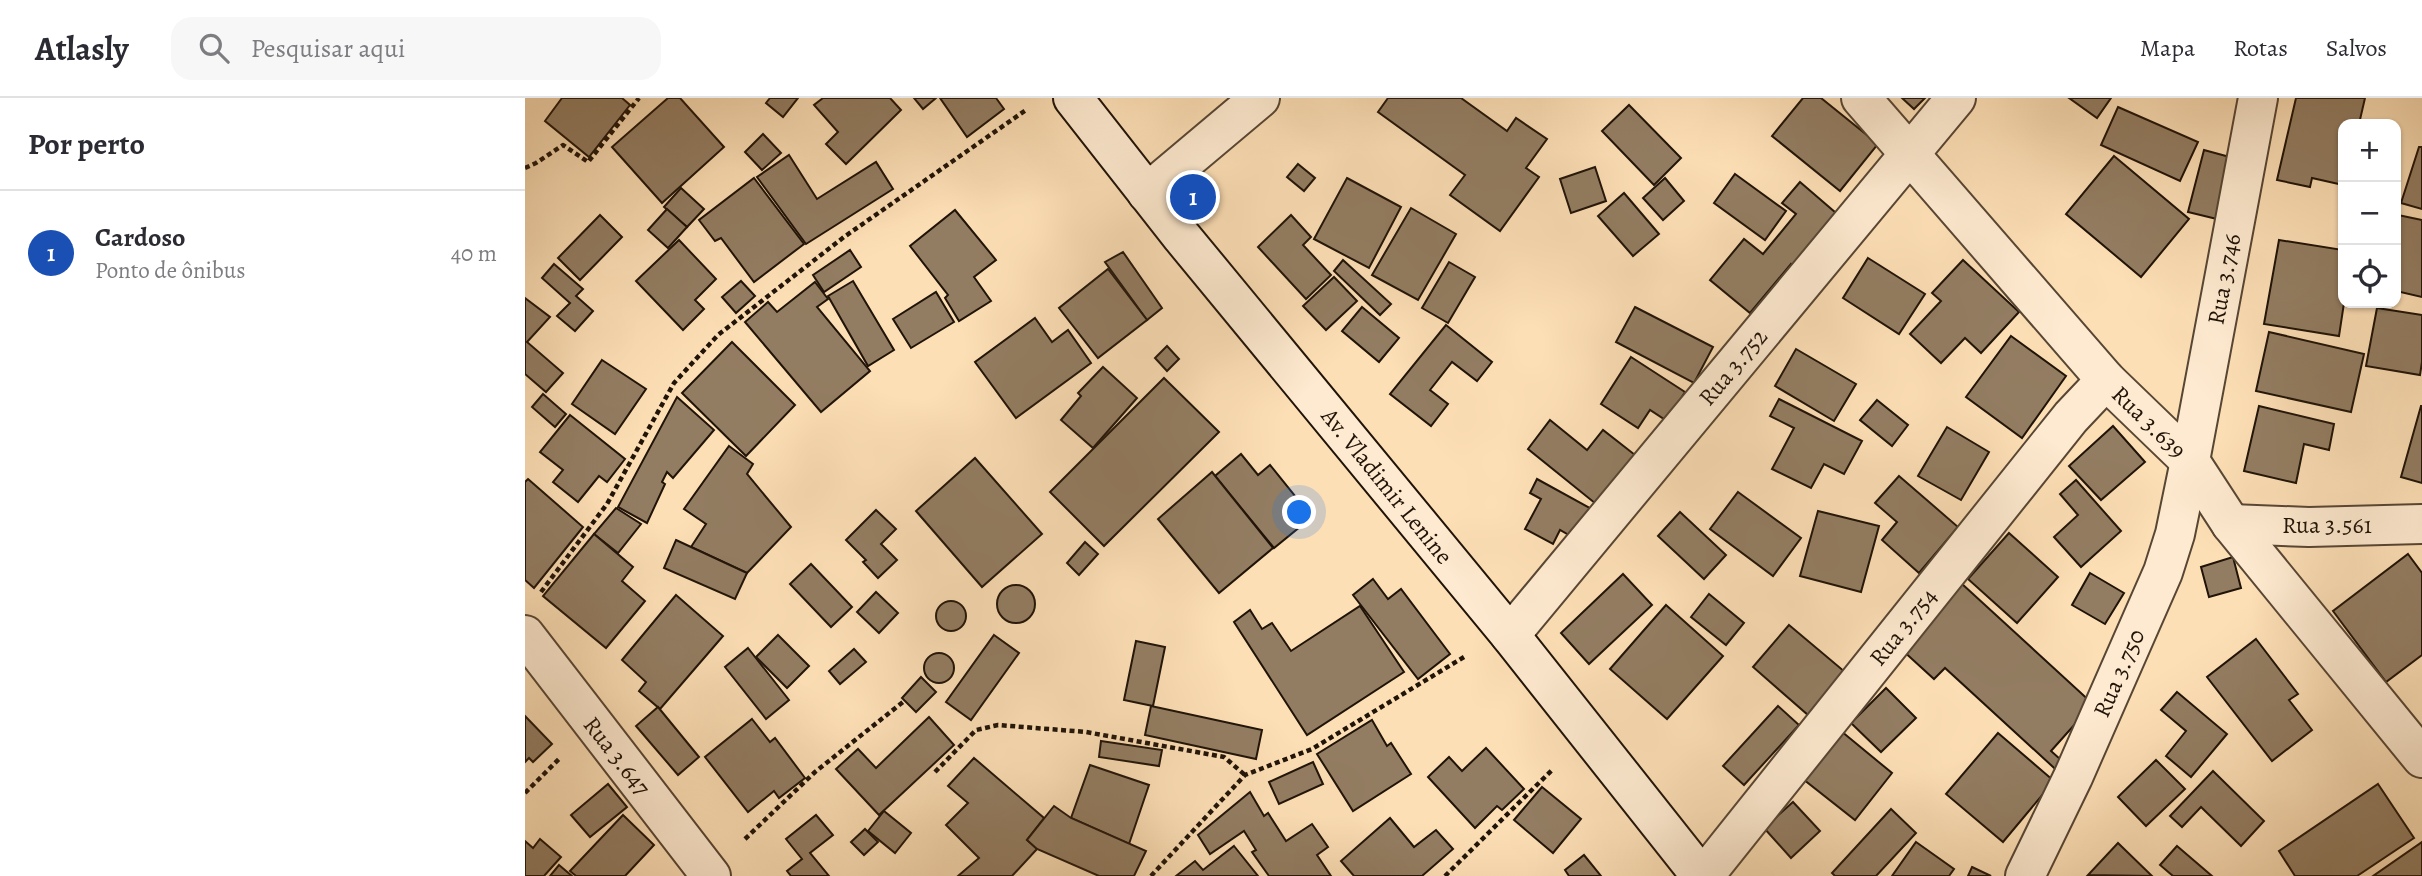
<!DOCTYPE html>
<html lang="pt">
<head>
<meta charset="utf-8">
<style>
  :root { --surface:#fff; --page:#f7f7f7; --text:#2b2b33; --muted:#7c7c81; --line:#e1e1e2; --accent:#8f2418 }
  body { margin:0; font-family:Alegreya,serif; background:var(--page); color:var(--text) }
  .controls { position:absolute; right:21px; top:21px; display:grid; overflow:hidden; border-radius:14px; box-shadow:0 2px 5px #0004 }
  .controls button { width:63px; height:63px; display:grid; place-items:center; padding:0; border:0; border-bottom:2px solid var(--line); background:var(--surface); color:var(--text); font:35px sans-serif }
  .you { position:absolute; left:775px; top:415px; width:24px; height:24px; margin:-18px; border:5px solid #fff; border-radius:50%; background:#1a73e8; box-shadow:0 0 0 10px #1a73e833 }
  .badge { display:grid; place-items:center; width:46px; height:46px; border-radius:50%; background:var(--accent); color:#fff; font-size:23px; font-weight:700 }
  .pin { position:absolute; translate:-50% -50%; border:4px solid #fff; box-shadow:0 2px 7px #0006 }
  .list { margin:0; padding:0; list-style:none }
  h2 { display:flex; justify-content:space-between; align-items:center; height:91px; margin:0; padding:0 28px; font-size:30px }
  h2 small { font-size:23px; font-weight:400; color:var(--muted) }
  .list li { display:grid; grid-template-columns:46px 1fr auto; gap:21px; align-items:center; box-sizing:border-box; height:126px; padding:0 28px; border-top:2px solid var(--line) }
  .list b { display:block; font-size:26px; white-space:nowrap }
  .list p { margin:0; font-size:23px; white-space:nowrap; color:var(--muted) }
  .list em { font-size:23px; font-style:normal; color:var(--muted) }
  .icon { flex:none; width:38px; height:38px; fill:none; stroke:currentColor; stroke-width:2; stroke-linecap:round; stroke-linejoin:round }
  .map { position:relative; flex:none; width:1897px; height:778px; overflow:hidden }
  header { display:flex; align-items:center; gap:42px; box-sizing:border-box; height:98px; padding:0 35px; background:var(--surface); border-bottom:2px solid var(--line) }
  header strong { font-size:33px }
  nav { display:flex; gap:38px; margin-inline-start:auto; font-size:24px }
  .search { width:490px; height:63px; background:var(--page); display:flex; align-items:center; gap:18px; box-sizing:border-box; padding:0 24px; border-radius:21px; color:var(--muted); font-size:26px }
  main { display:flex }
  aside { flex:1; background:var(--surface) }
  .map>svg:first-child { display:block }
  .building { fill:#937d62; stroke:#201308; stroke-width:2 }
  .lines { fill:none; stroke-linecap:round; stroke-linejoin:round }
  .minor-casing { stroke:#574634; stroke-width:42 }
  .tertiary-casing { stroke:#574634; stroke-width:42 }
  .secondary-casing { stroke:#201308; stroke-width:42 }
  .path { stroke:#201308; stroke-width:4.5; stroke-dasharray:5 3.5; stroke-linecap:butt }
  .minor { stroke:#feead0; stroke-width:38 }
  .tertiary { stroke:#feead0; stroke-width:38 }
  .secondary { stroke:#feead0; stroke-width:38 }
  .labels { text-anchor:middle; stroke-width:7; stroke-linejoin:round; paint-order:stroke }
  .street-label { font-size:24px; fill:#201308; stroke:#feead0 }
</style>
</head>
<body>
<header>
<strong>Atlasly</strong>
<div class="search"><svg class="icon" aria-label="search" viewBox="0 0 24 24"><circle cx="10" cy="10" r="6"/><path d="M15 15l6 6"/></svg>Pesquisar aqui</div>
<nav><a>Mapa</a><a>Rotas</a><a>Salvos</a></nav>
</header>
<main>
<aside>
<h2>Por perto<small></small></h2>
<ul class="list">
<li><span class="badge" style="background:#1a4fb4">1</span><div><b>Cardoso</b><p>Ponto de ônibus</p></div><em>40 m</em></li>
</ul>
</aside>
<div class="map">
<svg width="1897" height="778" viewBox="0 0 1897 778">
  <rect width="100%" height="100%" fill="#fddfb6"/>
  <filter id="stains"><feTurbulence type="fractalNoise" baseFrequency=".00286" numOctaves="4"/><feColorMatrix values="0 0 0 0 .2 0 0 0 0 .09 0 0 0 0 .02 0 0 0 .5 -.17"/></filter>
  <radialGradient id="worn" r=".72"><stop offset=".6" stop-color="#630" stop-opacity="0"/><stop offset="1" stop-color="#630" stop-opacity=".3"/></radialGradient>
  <g class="building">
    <path d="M37,0H97L105,7L64,59L20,23Z"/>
    <path d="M143,0H155L199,49L137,105L87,49Z"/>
    <path d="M245,0H273L258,19L241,5Z"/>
    <path d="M298,0H365L376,12L321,66L301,46L313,34L289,7Z"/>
    <path d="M389,0H411L398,11Z"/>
    <path d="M415,0H471L479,11L442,39Z"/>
    <path d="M863,0H936L982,33L991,20L1022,41L1001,70L1014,79L975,133L925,97L940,77L853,14Z"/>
    <path d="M1278,0H1296L1353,46L1315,93L1247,38Z"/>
    <path d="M1377,0H1400L1389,11Z"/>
    <path d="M1544,0H1586L1572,20Z"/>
    <path d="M1771,0H1840L1834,26H1818V87L1787,80L1785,89L1752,82Z"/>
    <path d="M1104,7L1156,60L1129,87L1077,33Z"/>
    <path d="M1593,9L1673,44L1655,83L1576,47Z"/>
    <path d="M238,36L256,55L237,72L220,54Z"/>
    <path d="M1894,49H1897V111L1876,105Z"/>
    <path d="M1679,52L1712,61L1696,122L1663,114Z"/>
    <path d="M264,57L292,101L351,64L368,91L281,146L232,79Z"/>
    <path d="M1589,58L1664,121L1616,179L1541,116Z"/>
    <path d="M773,66L790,80L779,93L762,79Z"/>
    <path d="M1070,69L1081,103L1046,115L1035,81Z"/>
    <path d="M1210,76L1261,113L1240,142L1189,105Z"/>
    <path d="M229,80L279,146L229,184L196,140L190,143L174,122Z"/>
    <path d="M822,80L876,109L844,170L789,141Z"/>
    <path d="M1140,80L1159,103L1138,122L1118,100Z"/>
    <path d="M1275,84L1311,115L1275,174L1266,166L1225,215L1185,182L1219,141L1238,156L1271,116L1257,105Z"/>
    <path d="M156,90L179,111L162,129L139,109Z"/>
    <path d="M1099,95L1134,136L1108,158L1073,118Z"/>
    <path d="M886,110L931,136L893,202L847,177Z"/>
    <path d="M142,111L162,129L143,150L123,132Z"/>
    <path d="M430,112L471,162L449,179L466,203L434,223L420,200L423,197L385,148Z"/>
    <path d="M75,117L97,139L55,182L33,160Z"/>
    <path d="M766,117L786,139L778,147L806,177L781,201L733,149Z"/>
    <path d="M1873,117L1897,122V199L1871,193V128Z"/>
    <path d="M154,142L191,181L170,202L179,211L158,232L111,183Z"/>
    <path d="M1754,142L1818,152L1819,205L1814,238L1739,226Z"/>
    <path d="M325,152L336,169L299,194L288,177Z"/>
    <path d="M598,154L637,210L622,222L580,164Z"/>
    <path d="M1343,160L1400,196L1374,236L1318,200Z"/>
    <path d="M818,162L866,206L855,217L809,173Z"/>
    <path d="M1438,162L1494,214L1456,255L1440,240L1416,265L1385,236L1416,203L1407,195Z"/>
    <path d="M924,164L950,179L923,225L897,210Z"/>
    <path d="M29,166L58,191L51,198L68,213L50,233L32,218L45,205L17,180Z"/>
    <path d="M583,171L622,222L573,260L534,210Z"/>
    <path d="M809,179L832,203L801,232L778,208Z"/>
    <path d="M216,183L230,198L211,215L197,199Z"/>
    <path d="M328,183L369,252L343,268L303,198Z"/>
    <path d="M290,184L303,201L292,209L345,273L296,314L220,224L243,204L252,214Z"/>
    <path d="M411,194L429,224L386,250L368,221Z"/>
    <path d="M0,200L25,219L2,244L38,275L21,294L0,276Z"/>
    <path d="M837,209L874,240L854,264L817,233Z"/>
    <path d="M1110,209L1188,249L1169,285L1091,244Z"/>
    <path d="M1852,210L1897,217V264L1895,277L1841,268Z"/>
    <path d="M510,220L527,244L543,232L566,265L491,320L450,264Z"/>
    <path d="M921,227L967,264L952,283L927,264L905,292L923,306L906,328L865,296Z"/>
    <path d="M1744,234L1839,256L1826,314L1731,293Z"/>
    <path d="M1486,238L1541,278L1497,340L1441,299Z"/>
    <path d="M207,244L270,307L221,358L157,295Z"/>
    <path d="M642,248L654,261L642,273L630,260Z"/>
    <path d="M1271,251L1331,286L1309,323L1250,288Z"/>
    <path d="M1106,259L1160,294L1142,323L1125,312L1113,330L1076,306Z"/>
    <path d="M77,262L121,291L90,336L47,306Z"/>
    <path d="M578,269L612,300L568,350L536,322L556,298L553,295Z"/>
    <path d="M639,280L694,334L579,448L525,394Z"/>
    <path d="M18,296L41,316L30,329L7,309Z"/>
    <path d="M152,299L189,332L148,380L142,374L137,384L140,386L122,425L93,409Z"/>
    <path d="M1254,301L1337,343L1319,376L1299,366L1286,390L1247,371L1269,330L1245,318Z"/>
    <path d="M1352,302L1383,327L1367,348L1335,322Z"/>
    <path d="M1734,308L1809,326L1804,352L1779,346L1771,385L1719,373Z"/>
    <path d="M1896,308H1897V385L1876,379Z"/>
    <path d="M45,317L100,361L82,384L74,378L53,404L28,384L38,372L15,354Z"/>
    <path d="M1025,322L1062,352L1078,332L1119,364L1076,410L1003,351Z"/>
    <path d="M1588,328L1620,364L1576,402L1544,368Z"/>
    <path d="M1422,329L1464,354L1436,402L1393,378Z"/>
    <path d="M204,348L228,366L222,376L266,429L222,475L166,449L181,426L159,411Z"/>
    <path d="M716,356L733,377L745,367L787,419L749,450L690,378Z"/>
    <path d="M450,360L517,436L457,489L391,413Z"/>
    <path d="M687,374L748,450L694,495L633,421Z"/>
    <path d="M1374,378L1433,429L1394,475L1357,442L1372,424L1350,405Z"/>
    <path d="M3,381L58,429L9,490L0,482V384Z"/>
    <path d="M1012,381L1072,414L1049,440L1035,432L1028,446L1000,431L1016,401L1005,395Z"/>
    <path d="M1551,382L1596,433L1556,469L1529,439L1553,417L1535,396Z"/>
    <path d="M1213,394L1276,440L1248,478L1185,431Z"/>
    <path d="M91,410L116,426L93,455L69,436Z"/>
    <path d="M351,412L371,431L356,446L372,462L353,480L338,464L341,462L321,442Z"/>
    <path d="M1293,413L1354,428L1336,494L1275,478Z"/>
    <path d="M1155,414L1201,457L1179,481L1133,438Z"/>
    <path d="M1484,435L1533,479L1492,525L1443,481Z"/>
    <path d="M69,436L108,469L97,483L120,503L81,550L18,498Z"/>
    <path d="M151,442L222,475L210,501L139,470Z"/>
    <path d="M560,444L573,456L554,477L542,465Z"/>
    <path d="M1883,456L1897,475V557L1861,584L1808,513Z"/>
    <path d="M1708,459L1716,490L1684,499L1676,469Z"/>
    <path d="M286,466L327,509L306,529L265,486Z"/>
    <path d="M1565,475L1599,495L1580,526L1547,507Z"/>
    <path d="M1098,476L1127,507L1064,566L1036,535Z"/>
    <path d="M848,481L863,501L876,491L925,556L893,581L828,497Z"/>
    <path d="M1436,485L1568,606L1526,653L1546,671L1539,679L1420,570L1409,581L1376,551Z"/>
    <circle cx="491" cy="506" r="19"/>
    <path d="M351,494L373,515L354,535L332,514Z"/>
    <path d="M1184,496L1219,525L1201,547L1166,519Z"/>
    <path d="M151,497L198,538L135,611L114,593L121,584L97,562Z"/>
    <circle cx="426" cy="518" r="15"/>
    <path d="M1141,507L1198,558L1142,621L1085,571Z"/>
    <path d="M835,508L879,574L782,637L709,524L725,512L737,531L747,525L766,553Z"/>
    <path d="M1264,527L1320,574L1283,617L1228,569Z"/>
    <path d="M253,537L284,568L262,590L231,559Z"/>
    <path d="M469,537L494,555L446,622L421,604Z"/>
    <path d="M1731,541L1773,596L1764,602L1787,632L1747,663L1682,579Z"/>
    <path d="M611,543L640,549L628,608L599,602Z"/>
    <path d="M223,550L264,602L241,621L200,569Z"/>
    <path d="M329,551L341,564L315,586L304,573Z"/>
    <circle cx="414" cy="570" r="15"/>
    <path d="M396,579L411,594L391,614L377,600Z"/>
    <path d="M1361,590L1391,620L1356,654L1326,625Z"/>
    <path d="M1652,594L1702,636L1666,679L1641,658L1661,633L1636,612Z"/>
    <path d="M626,608L737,632L731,661L620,637Z"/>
    <path d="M1253,608L1274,627L1219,687L1198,668Z"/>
    <path d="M133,609L174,659L153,677L111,628Z"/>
    <path d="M0,618L27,646L8,664L4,660L0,664Z"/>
    <path d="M404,619L429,647L354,717L311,671L333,651L351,670Z"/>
    <path d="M227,621L245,644L250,640L280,680L254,700L249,693L223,714L180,659Z"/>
    <path d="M847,622L862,648L866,645L886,676L828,713L792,656Z"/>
    <path d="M1316,633L1367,675L1330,722L1278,681Z"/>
    <path d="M1473,635L1529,683L1478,744L1421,696Z"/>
    <path d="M576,643L637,652L634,668L574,659Z"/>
    <path d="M961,650L999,691L977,712L972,708L950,730L903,679L924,659L937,673Z"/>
    <path d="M449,660L519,720L502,742L512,751L487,778H433L454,760L421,727L443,705L423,688Z"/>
    <path d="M1631,662L1660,691L1621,728L1593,699Z"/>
    <path d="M788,664L798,686L754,706L744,684Z"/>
    <path d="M565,667L624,687L604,746L546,720Z"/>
    <path d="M1688,673L1739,723L1716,748L1676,709L1657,729L1645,718Z"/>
    <path d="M83,686L102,709L65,739L46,717Z"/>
    <path d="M1853,686L1889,740L1832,778H1770L1754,753Z"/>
    <path d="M1017,689L1056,721L1028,755L989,722Z"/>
    <path d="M725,694L739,718L743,715L761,743L787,726L803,749L792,757L806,778H744L727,754L731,752L719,733L685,756L673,737Z"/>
    <path d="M1268,704L1295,733L1266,760L1239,730Z"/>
    <path d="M529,708L546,720L621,753L609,778H574L512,751L502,742Z"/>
    <path d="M1366,711L1391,735L1351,778H1310L1307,775Z"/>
    <path d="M359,713L386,735L370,755L343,733Z"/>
    <path d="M98,717L129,747L100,778H51L45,773Z"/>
    <path d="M291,717L308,737L285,755L304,778H266L262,773L277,761L261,741Z"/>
    <path d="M865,720L889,749L911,732L928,751L897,778H829L816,763Z"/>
    <path d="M340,731L353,744L339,757L326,744Z"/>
    <path d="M15,741L36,759L19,778H0V743L8,750Z"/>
    <path d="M1391,744L1429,771L1424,778H1367Z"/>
    <path d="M1897,744V778H1848Z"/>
    <path d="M1593,745L1627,778L1563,777Z"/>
    <path d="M709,748L733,778H651L670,763L678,772Z"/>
    <path d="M1652,748L1687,778H1648L1635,767Z"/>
    <path d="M1059,757L1076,778H1044L1040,772Z"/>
    <path d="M34,767L47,778H25Z"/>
    <path d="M1447,769L1466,778H1443Z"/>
  </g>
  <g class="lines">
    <g class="minor-casing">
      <g id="minor">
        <path d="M1336,0L1581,282L1665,363L1706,426L1897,660"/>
        <path d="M1706,426L1784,429L1897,426"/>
        <path d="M0,537L186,778"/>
        <path d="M985,537L1431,0"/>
        <path d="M1179,778L1546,319L1581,282"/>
        <path d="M1500,778L1548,679L1638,474L1650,436L1665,363L1733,0"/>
      </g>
    </g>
    <g class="tertiary-casing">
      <path id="tertiary" d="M622,95L735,0"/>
    </g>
    <g class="secondary-casing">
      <path id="secondary" d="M548,0L657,139L985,537L1176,778"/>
    </g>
    <g class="path">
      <path d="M0,70L11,65L38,47L63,64L114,0"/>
      <path d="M16,494L82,406L149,285L193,237L319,139L501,12"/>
      <path d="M410,674L451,632L473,627L561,634L699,659L720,677"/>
      <path d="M0,695L35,660"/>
      <path d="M220,741L290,674L378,604"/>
      <path d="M626,778L720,677L787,651L939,559"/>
      <path d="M920,778L1028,671"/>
    </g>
    <use href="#minor" class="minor"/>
    <use href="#tertiary" class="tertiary"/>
    <use href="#secondary" class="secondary"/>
  </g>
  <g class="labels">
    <g class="street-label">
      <text transform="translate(1699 181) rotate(-79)" y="8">Rua 3.746</text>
      <text transform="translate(1208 269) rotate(-50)" y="8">Rua 3.752</text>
      <text transform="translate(1624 324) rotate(44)" y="8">Rua 3.639</text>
      <text transform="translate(862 388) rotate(51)" y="8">Av. Vladimir Lenine</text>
      <text x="1802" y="435">Rua 3.561</text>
      <text transform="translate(1378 529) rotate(-51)" y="8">Rua 3.754</text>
      <text transform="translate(1594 575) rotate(-66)" y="8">Rua 3.750</text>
      <text transform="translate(92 658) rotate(52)" y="8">Rua 3.647</text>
    </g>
  </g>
  <rect width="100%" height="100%" filter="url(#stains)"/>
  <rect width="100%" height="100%" fill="url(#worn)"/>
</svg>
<div class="controls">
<button>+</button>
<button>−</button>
<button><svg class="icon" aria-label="locate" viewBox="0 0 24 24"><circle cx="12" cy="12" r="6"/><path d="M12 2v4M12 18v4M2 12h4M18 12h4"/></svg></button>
</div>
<div class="you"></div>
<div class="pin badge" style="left:668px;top:99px;background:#1a4fb4">1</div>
</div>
</main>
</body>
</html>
